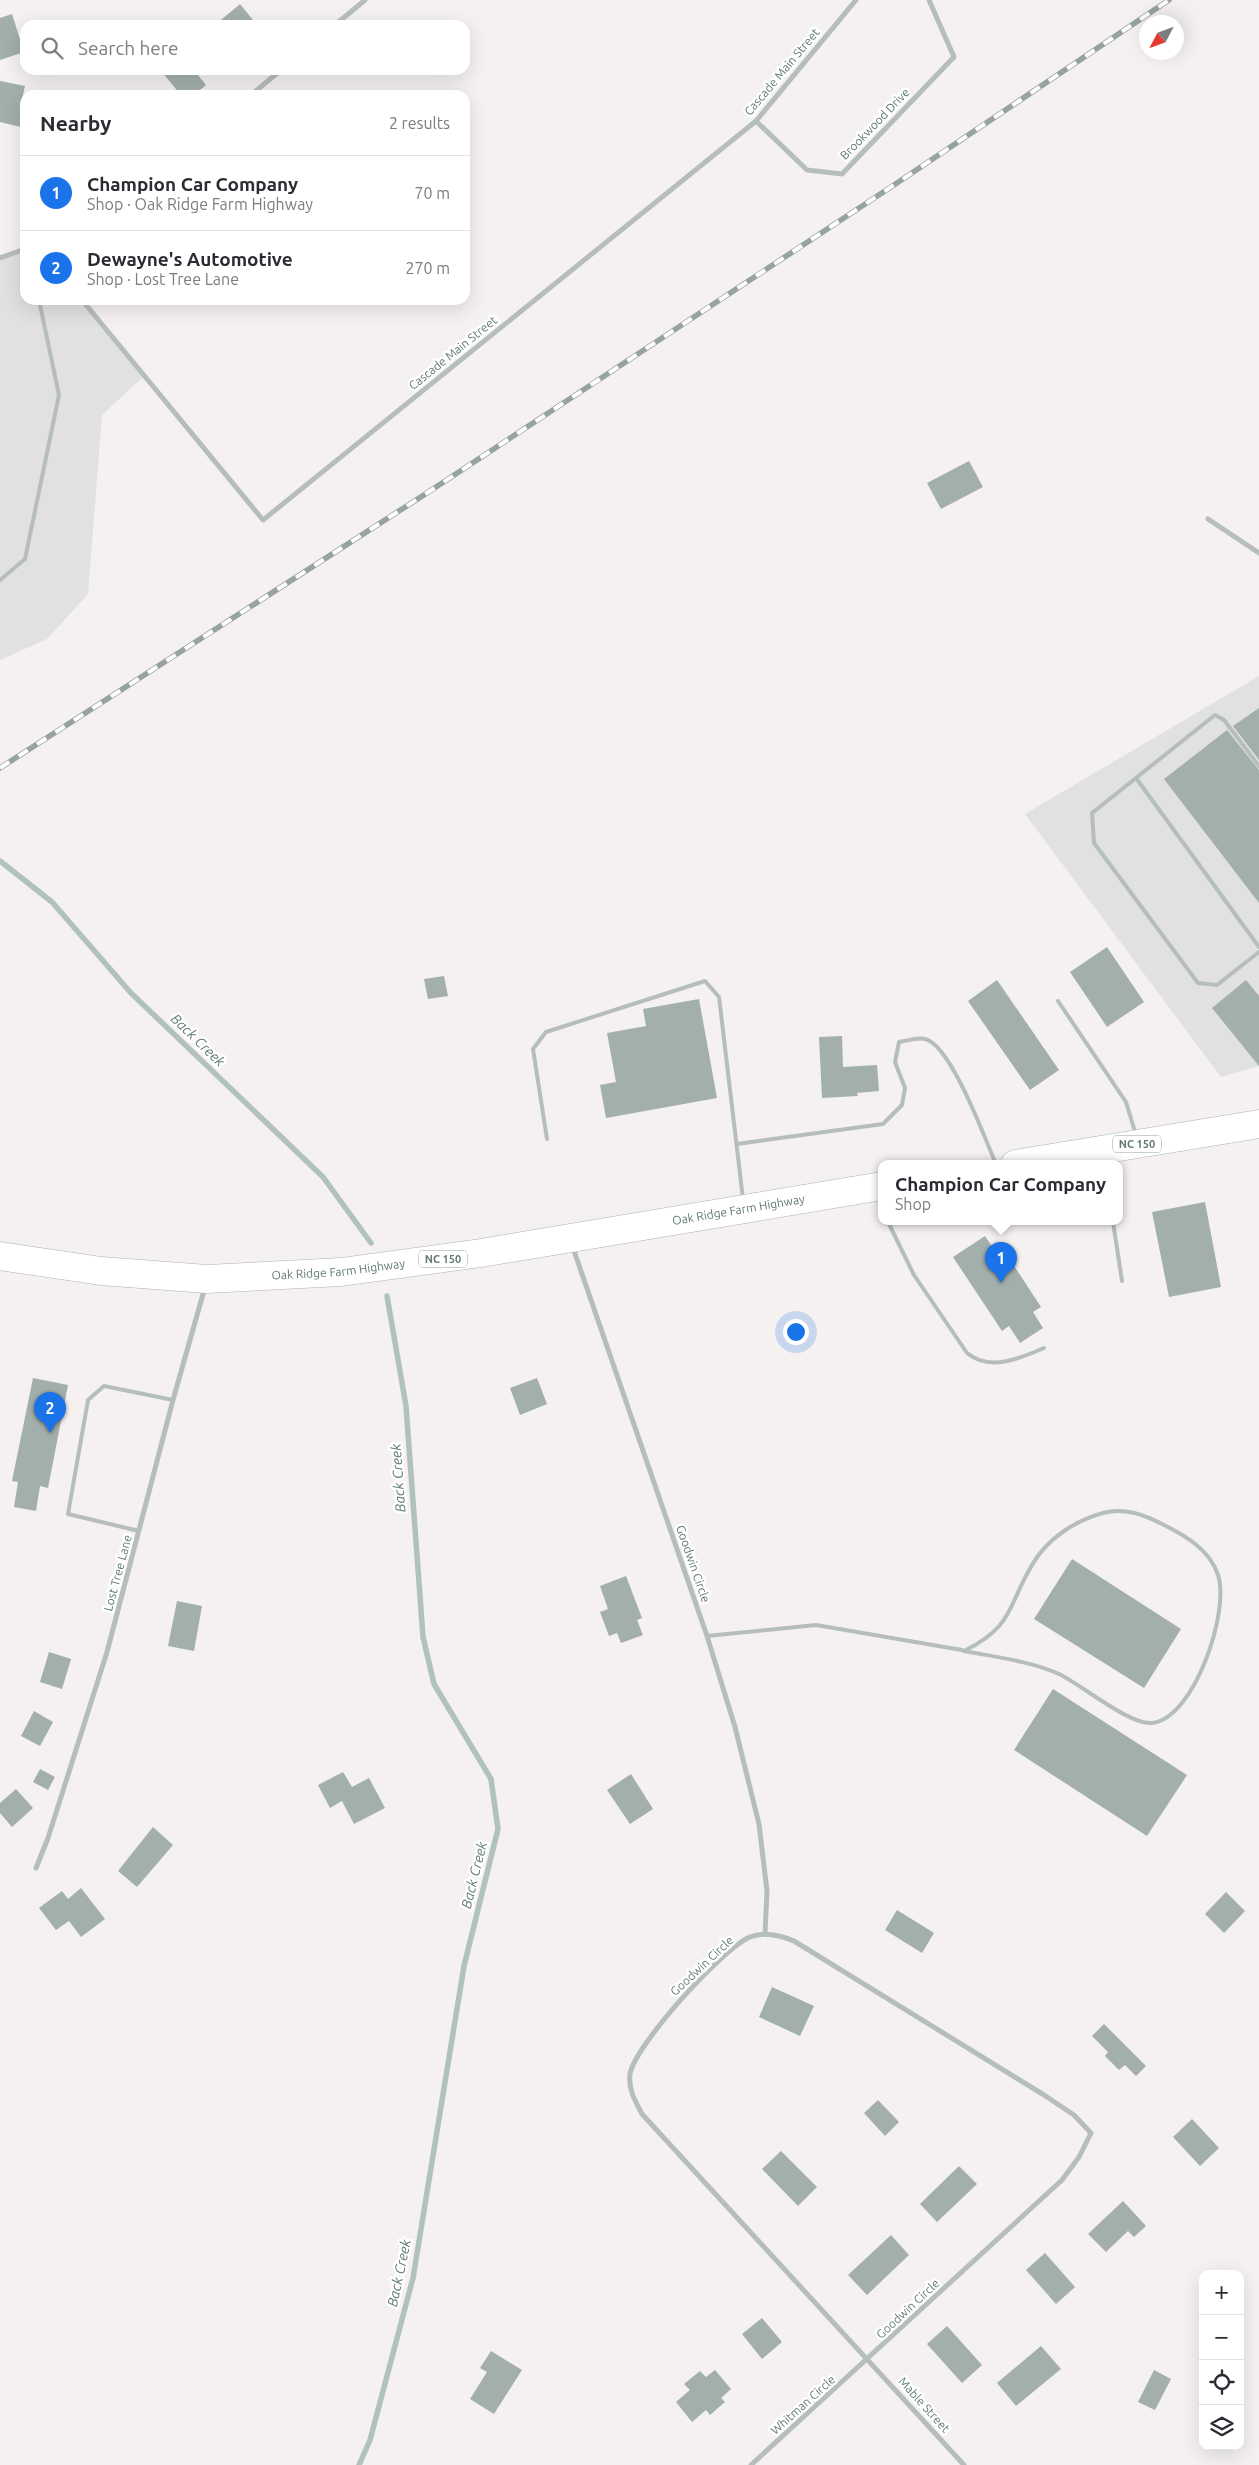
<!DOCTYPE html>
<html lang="en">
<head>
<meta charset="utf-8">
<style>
  :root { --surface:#fff; --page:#f7f7f7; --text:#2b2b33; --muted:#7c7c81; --line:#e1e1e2; --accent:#1a73e8 }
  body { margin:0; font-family:Ubuntu,sans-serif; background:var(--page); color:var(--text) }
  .controls { position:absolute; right:15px; bottom:15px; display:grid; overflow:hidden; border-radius:10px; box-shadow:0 5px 20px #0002 }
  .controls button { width:45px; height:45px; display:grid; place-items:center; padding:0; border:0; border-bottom:1px solid var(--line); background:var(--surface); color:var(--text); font:25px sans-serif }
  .compass { position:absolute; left:1139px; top:15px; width:45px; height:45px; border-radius:50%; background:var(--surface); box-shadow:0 5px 20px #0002; rotate:229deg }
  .you { position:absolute; left:795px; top:1331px; width:18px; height:18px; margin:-12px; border:4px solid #fff; border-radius:50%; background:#1a73e8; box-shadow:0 0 0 8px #1a73e833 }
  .badge { display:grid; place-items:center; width:32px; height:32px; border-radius:50%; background:var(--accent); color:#fff; font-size:16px; font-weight:700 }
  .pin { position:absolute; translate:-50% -41px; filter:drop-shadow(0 1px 2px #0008) }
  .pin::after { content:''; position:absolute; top:26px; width:18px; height:15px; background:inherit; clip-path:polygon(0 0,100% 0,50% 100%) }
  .popup { position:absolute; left:878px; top:1160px; width:245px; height:65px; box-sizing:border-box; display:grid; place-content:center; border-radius:10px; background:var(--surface); filter:drop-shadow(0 1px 4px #0005); font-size:16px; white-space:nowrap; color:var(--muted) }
  .popup b { font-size:19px; color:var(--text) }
  .popup::after { content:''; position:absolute; left:50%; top:100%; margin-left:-10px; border:10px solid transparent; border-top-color:var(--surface) }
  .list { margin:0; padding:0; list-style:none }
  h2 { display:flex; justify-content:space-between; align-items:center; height:65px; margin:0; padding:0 20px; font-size:21px }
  h2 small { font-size:16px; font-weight:400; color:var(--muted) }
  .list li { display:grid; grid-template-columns:32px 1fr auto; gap:15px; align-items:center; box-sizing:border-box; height:75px; padding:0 20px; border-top:1px solid var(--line) }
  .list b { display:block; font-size:19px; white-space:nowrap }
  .list p { margin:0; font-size:16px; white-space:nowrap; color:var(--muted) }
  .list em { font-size:16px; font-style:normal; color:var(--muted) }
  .icon { flex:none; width:28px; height:28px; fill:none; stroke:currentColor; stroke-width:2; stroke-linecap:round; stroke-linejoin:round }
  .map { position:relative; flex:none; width:1259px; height:2465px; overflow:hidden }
  .search { position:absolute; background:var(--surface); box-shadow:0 5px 20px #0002; left:20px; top:20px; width:450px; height:55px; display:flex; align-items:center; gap:12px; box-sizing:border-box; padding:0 18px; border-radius:15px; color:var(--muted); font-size:19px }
  .panel { position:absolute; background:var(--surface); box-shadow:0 5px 20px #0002; left:20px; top:90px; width:450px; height:215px; border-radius:15px }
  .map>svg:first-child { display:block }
  .built { fill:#e1e1e0 }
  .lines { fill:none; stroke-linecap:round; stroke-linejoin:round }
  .stream { stroke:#b1c2ba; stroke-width:5.5 }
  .building { fill:#a3afab }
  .primary-casing { stroke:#aab3b1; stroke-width:29 }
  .lane { stroke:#b6bebc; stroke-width:4 }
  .street { stroke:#b6bebc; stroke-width:5 }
  .primary { stroke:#fff; stroke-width:28 }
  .rail-casing { stroke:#97a3a0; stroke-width:5.5 }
  .rail { stroke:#fff; stroke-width:4; stroke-dasharray:11; stroke-linecap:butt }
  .labels { text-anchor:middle; stroke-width:5; stroke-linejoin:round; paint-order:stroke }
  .shield { fill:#fff; stroke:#90a29d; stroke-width:1 }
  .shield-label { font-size:11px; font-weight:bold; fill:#617a73 }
  .street-label { font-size:12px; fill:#617a73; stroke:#fff }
  .water-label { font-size:14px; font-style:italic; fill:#607c70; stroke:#fff }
</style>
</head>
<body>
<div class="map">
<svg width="1259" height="2465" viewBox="0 0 1259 2465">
  <rect width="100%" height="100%" fill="#f4f1f0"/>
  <g class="built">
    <path d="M25,249V300H82L144,376L102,415L88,594L47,639L0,660V258Z"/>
    <path d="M1259,676V1066L1221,1077L1025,814Z"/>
  </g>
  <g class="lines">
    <g class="stream">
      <path d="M0,861L52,902L131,993L323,1177L371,1243"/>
      <path d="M359,2465L370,2440L413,2278L464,1966L498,1829L491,1779L434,1684L423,1637L406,1406L387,1296"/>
    </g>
  </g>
  <g class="building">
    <path d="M240,4L257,25H215Z"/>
    <path d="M12,14L24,52L0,60V18Z"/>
    <path d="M160,70H194L206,85L194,95H181Z"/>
    <path d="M0,81L25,86L21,104L25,105V128L0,122Z"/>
    <path d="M969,461L983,487L941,509L927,483Z"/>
    <path d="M1259,708V760L1233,726Z"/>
    <path d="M1227,730L1259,770V903L1164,779Z"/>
    <path d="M1107,947L1144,1002L1107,1027L1070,972Z"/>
    <path d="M444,976L448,996L428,999L424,979Z"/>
    <path d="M997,980L1059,1070L1030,1090L968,1001Z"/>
    <path d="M1246,980L1259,996V1066L1212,1008Z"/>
    <path d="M699,999L717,1098L606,1118L600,1085L616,1082L607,1033L646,1026L643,1009Z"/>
    <path d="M842,1036L843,1067L877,1065L879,1091L857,1093L858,1096L822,1098L819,1037Z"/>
    <path d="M1205,1202L1221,1287L1169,1297L1152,1212Z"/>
    <path d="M985,1236L1002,1262L1009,1258L1041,1307L1033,1312L1043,1328L1020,1343L1009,1326L1002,1331L953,1257Z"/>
    <path d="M33,1378L68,1385L48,1488L40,1486L36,1511L14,1507L18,1482L12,1481Z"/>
    <path d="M537,1378L547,1404L520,1415L510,1388Z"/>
    <path d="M1072,1559L1181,1629L1144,1688L1034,1619Z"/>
    <path d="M626,1576L642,1618L637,1620L643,1635L621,1643L617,1633L609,1636L600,1612L608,1609L600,1586Z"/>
    <path d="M177,1601L202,1606L194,1651L168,1646Z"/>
    <path d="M49,1652L71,1659L62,1689L40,1682Z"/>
    <path d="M1053,1689L1187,1775L1147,1836L1014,1750Z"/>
    <path d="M34,1711L53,1722L40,1746L21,1736Z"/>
    <path d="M40,1769L55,1777L48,1790L33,1782Z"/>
    <path d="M343,1772L352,1787L369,1778L385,1808L354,1824L342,1801L330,1808L318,1785Z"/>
    <path d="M631,1774L653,1809L630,1824L607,1790Z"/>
    <path d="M16,1789L33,1808L12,1827L0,1813V1803Z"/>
    <path d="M153,1827L173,1845L137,1887L118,1871Z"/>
    <path d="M81,1888L105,1919L81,1937L69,1921L56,1930L39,1908L62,1891L68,1899Z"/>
    <path d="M1226,1892L1245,1911L1224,1933L1205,1914Z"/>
    <path d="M897,1910L934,1933L922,1953L885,1930Z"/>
    <path d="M772,1987L814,2006L800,2036L759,2017Z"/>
    <path d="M1104,2024L1146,2066L1136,2076L1125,2065L1119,2070L1105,2056L1108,2052L1092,2036Z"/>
    <path d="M878,2100L899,2122L885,2136L864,2113Z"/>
    <path d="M1192,2119L1219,2148L1200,2166L1173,2137Z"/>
    <path d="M781,2151L817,2187L798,2206L762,2169Z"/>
    <path d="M959,2166L977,2184L937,2222L920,2204Z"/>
    <path d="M1123,2201L1146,2226L1134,2237L1128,2231L1106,2252L1088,2234Z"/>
    <path d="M891,2235L909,2255L867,2295L848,2275Z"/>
    <path d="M1045,2253L1075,2287L1056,2304L1026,2270Z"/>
    <path d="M762,2318L782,2342L762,2359L742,2334Z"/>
    <path d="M947,2326L982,2365L962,2383L927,2344Z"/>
    <path d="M1041,2346L1061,2369L1016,2406L997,2383Z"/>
    <path d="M491,2351L522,2370L494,2414L470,2399L487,2372L480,2368Z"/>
    <path d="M715,2370L731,2389L721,2398L725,2402L710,2415L706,2410L692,2422L676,2402L690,2390L684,2384L700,2371L706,2377Z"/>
    <path d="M1154,2370L1171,2379L1155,2410L1138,2402Z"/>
  </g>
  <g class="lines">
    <g class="primary-casing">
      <g id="primary">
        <path d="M1015,1164L1259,1124"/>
        <path id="s1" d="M0,1256L101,1271L207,1279L341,1272L481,1253L882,1186"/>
      </g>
    </g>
    <g class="lane">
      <path d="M0,580L25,559L59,395L39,300"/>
      <path d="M1259,766L1224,720L1215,715L1092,813L1094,843L1198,983L1217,985L1259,952"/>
      <path d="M1136,778L1259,947"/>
      <path d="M1058,1001L1126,1102L1136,1135"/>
      <path d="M547,1139L533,1049L546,1032L705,981L719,997L743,1199"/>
      <path d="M737,1144L883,1124L902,1105L905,1088L895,1062L899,1042C906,1041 918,1037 925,1039C951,1045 985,1139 996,1164"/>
      <path d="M888,1222L914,1275L967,1353C990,1372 1021,1358 1044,1348"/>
      <path d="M1113,1222L1122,1281"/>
      <path d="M139,1531L68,1514L88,1400L104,1386L173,1400"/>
      <path d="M707,1636L816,1625L962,1650L964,1651C995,1657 1030,1661 1059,1674C1082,1685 1129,1725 1152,1723C1195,1718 1230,1610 1218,1575C1210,1550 1186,1536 1164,1525C1145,1515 1124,1507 1103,1513C1074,1521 1047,1539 1032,1565C1007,1607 1014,1626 964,1651"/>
    </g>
    <g class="street">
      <path d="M335,25L365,0"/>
      <path d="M251,95L281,70"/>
      <path d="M756,121L807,170L842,174L954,57L929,0"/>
      <path d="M0,258L25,249"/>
      <path d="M82,300L263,520L756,121L856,0"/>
      <path d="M1208,519L1259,553"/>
      <path d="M572,1245L707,1636L735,1727L759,1824L767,1891L765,1934"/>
      <path d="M36,1868L48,1838L107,1652L173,1400L205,1287"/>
      <path d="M751,2465L1062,2180L1079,2157L1091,2133L1074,2115L1044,2095L794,1941C780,1935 765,1931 750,1937C722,1949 635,2045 630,2074C628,2089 635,2101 642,2114L964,2465"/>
    </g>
    <use href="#primary" class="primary"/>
    <g class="rail-casing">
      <path id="rail" d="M0,768L430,491L894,185L1169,0"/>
    </g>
    <use href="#rail" class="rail"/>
  </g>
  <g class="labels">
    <g class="shield">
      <rect x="1113" y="1135.5" width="48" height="17" rx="4"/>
      <rect x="419" y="1250.5" width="48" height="17" rx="4"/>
    </g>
    <g class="shield-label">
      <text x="1137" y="1148">NC 150</text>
      <text x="443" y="1263">NC 150</text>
    </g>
    <g class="street-label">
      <text transform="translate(782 72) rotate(-50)" y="4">Cascade Main Street</text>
      <text transform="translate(875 124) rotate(-46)" y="4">Brookwood Drive</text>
      <text transform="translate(453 353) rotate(-39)" y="4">Cascade Main Street</text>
      <text dy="4" stroke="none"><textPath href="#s1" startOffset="745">Oak Ridge Farm Highway</textPath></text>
      <text dy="4" stroke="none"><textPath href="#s1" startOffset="340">Oak Ridge Farm Highway</textPath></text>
      <text transform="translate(693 1564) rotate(71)" y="4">Goodwin Circle</text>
      <text transform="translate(118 1573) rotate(-75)" y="4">Lost Tree Lane</text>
      <text transform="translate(702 1966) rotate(-43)" y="4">Goodwin Circle</text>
      <text transform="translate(908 2309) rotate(-43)" y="4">Goodwin Circle</text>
      <text transform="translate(803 2405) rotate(-42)" y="4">Whitman Circle</text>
      <text transform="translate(924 2405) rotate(48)" y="4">Mable Street</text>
    </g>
    <g class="water-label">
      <text transform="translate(198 1040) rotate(44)" y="5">Back Creek</text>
      <text transform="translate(398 1478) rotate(-94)" y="5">Back Creek</text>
      <text transform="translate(474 1875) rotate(-76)" y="5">Back Creek</text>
      <text transform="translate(399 2273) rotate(-78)" y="5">Back Creek</text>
    </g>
  </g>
</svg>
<div class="controls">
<button>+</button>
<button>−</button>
<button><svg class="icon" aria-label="locate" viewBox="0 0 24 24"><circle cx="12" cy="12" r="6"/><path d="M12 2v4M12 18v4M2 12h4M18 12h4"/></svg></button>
<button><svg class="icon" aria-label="layers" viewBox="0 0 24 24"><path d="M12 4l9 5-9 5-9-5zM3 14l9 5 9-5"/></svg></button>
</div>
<svg class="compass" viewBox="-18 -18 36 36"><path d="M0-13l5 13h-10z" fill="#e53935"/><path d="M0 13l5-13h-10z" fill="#7c7c81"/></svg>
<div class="you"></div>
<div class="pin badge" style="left:1001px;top:1283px">1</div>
<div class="popup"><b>Champion Car Company</b>Shop</div>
<div class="pin badge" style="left:50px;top:1433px">2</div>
<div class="search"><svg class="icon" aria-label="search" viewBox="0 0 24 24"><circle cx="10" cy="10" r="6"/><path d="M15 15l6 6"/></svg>Search here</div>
<section class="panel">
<h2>Nearby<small>2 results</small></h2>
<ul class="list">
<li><span class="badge">1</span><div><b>Champion Car Company</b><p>Shop · Oak Ridge Farm Highway</p></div><em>70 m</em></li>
<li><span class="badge">2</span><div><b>Dewayne's Automotive</b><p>Shop · Lost Tree Lane</p></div><em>270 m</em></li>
</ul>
</section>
</div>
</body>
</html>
